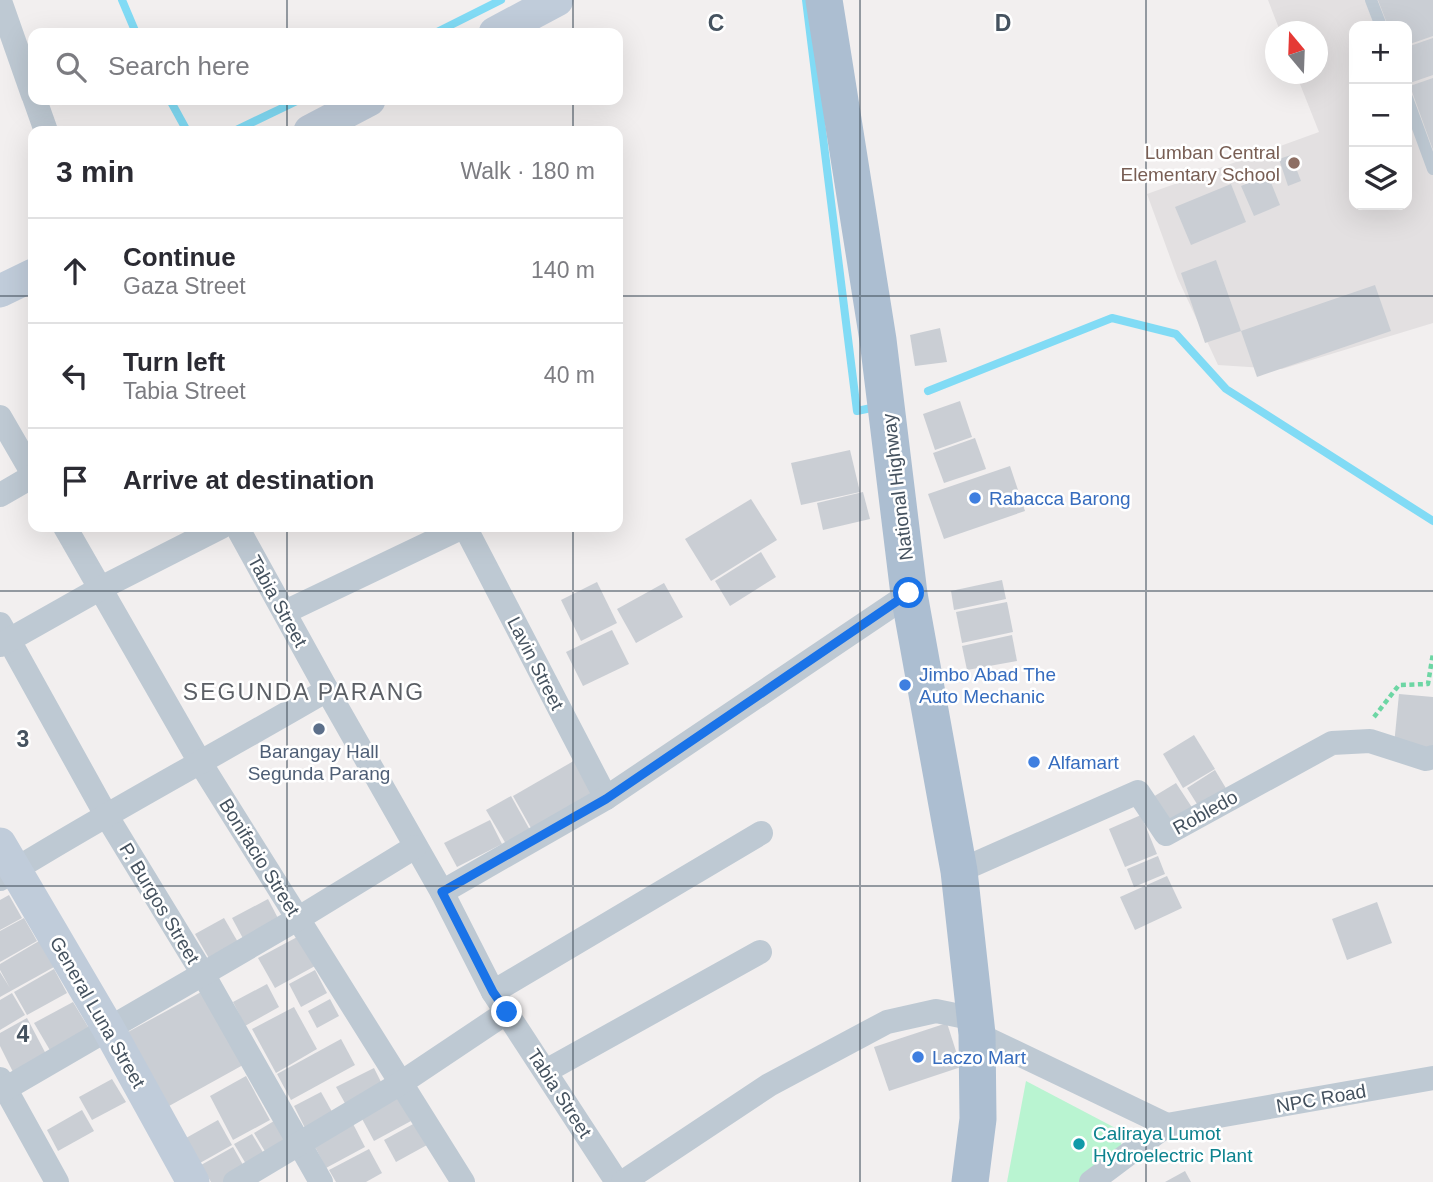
<!DOCTYPE html>
<html lang="en">
<head>
<meta charset="utf-8">
<style>
  :root { --surface:#fff; --page:#f7f7f7; --text:#2b2b33; --muted:#7c7c81; --line:#e1e1e2 }
  body { margin:0; font-family:Helvetica,sans-serif; background:var(--page); color:var(--text) }
  .controls { position:absolute; right:21px; top:21px; display:grid; overflow:hidden; border-radius:14px; box-shadow:0 7px 28px #0002 }
  .controls button { width:63px; height:63px; display:grid; place-items:center; padding:0; border:0; border-bottom:2px solid var(--line); background:var(--surface); color:var(--text); font:35px sans-serif }
  .compass { position:absolute; left:1265px; top:21px; width:63px; height:63px; border-radius:50%; background:var(--surface); box-shadow:0 7px 28px #0002; rotate:341deg }
  .stop { position:absolute; width:21px; height:21px; margin:-16px; border:5px solid #1a73e8; border-radius:50%; background:#fff }
  .stop.end { background:#1a73e8; border-color:#fff; box-shadow:0 2px 7px #0008 }
  .list { margin:0; padding:0; list-style:none }
  h2 { display:flex; justify-content:space-between; align-items:center; height:91px; margin:0; padding:0 28px; font-size:30px }
  h2 small { font-size:23px; font-weight:400; color:var(--muted) }
  .list li { display:grid; grid-template-columns:46px 1fr auto; gap:21px; align-items:center; box-sizing:border-box; height:105px; padding:0 28px; border-top:2px solid var(--line) }
  .list b { display:block; font-size:26px; white-space:nowrap }
  .list p { margin:0; font-size:23px; white-space:nowrap; color:var(--muted) }
  .list em { font-size:23px; font-style:normal; color:var(--muted) }
  .icon { flex:none; width:38px; height:38px; fill:none; stroke:currentColor; stroke-width:2; stroke-linecap:round; stroke-linejoin:round }
  .map { position:relative; flex:none; width:1433px; height:1182px; overflow:hidden }
  .search { position:absolute; background:var(--surface); box-shadow:0 7px 28px #0002; left:28px; top:28px; width:595px; height:77px; display:flex; align-items:center; gap:18px; box-sizing:border-box; padding:0 24px; border-radius:14px; color:var(--muted); font-size:26px }
  .panel { position:absolute; background:var(--surface); box-shadow:0 7px 28px #0002; left:28px; top:126px; width:595px; height:406px; border-radius:14px }
  .map>svg:first-child { display:block }
  .education { fill:#e3e0e1; fill-rule:evenodd }
  .green { fill:#b9f4d1 }
  .lines { fill:none; stroke-linecap:round; stroke-linejoin:round }
  .stream { stroke:#81dbf5; stroke-width:8 }
  .building { fill:#caced4 }
  .path { stroke:#6dd6a4; stroke-width:4.5; stroke-dasharray:5 3.5; stroke-linecap:butt }
  .lane { stroke:#bec9d3; stroke-width:12 }
  .street { stroke:#bec9d3; stroke-width:24 }
  .secondary { stroke:#c0ccda; stroke-width:33 }
  .primary { stroke:#acbed1; stroke-width:37 }
  .route { stroke:#1a73e8; stroke-width:9 }
  .grid { fill:none; stroke:#45525f; stroke-width:2; stroke-opacity:0.55 }
  .education-dot { fill:#8d6e63; stroke:#fff; stroke-width:2.5 }
  .shop-dot { fill:#3f7fe0; stroke:#fff; stroke-width:2.5 }
  .service-dot { fill:#5c6f8a; stroke:#fff; stroke-width:2.5 }
  .culture-dot { fill:#0f9aa8; stroke:#fff; stroke-width:2.5 }
  .labels { text-anchor:middle; stroke-width:5; stroke-linejoin:round; paint-order:stroke }
  .education-label { font-size:19px; fill:#785e54; stroke:#fff; text-anchor:end }
  .street-label { font-size:19px; fill:#45525f; stroke:#fff }
  .shop-label { font-size:19px; fill:#366cbe; stroke:#fff; text-anchor:start }
  .service-label { font-size:19px; fill:#4e5e75; stroke:#fff }
  .culture-label { font-size:19px; fill:#0d838f; stroke:#fff; text-anchor:start }
  .quarter-label { font-size:23px; letter-spacing:2px; fill:#5b5f65; stroke:#fff }
  .grid-label { font-size:23px; text-anchor:middle; font-weight:bold; fill:#45525f; stroke:#fff; stroke-width:5; stroke-linejoin:round; paint-order:stroke }
</style>
</head>
<body>
<div class="map">
<svg width="1433" height="1182" viewBox="0 0 1433 1182">
  <rect width="100%" height="100%" fill="#f2efef"/>
  <path class="education" d="M1268,0H1433V323L1282,369L1218,365L1178,279L1147,194L1319,132L1296,74H1318V32L1280,31ZM1354,26H1407V205H1354Z"/>
  <path class="green" d="M1026,1081L1123,1132L1119,1157L1083,1182H1007Z"/>
  <g class="lines">
    <g class="stream">
      <path d="M122,0L136,33"/>
      <path d="M806,0L857,411L876,407"/>
      <path d="M435,33L501,0"/>
      <path d="M170,100L187,131"/>
      <path d="M234,131L299,100"/>
      <path d="M928,391L1112,318L1176,334L1226,389L1433,521"/>
    </g>
  </g>
  <g class="building">
    <path d="M1378,0H1433V36L1407,45V26H1388Z"/>
    <path d="M1433,38V75L1407,84V47Z"/>
    <path d="M1433,78V150L1410,86Z"/>
    <path d="M1291,155L1301,181L1288,186L1279,159Z"/>
    <path d="M1268,175L1280,205L1254,216L1241,186Z"/>
    <path d="M1231,184L1246,222L1191,245L1175,207Z"/>
    <path d="M1216,260L1241,331L1205,343L1181,273Z"/>
    <path d="M1375,285L1391,331L1257,377L1241,331Z"/>
    <path d="M940,328L947,362L915,366L910,335Z"/>
    <path d="M960,401L972,437L935,450L923,414Z"/>
    <path d="M975,438L986,469L944,483L933,453Z"/>
    <path d="M850,450L860,492L801,505L791,463Z"/>
    <path d="M1010,466L1025,511L944,539L928,494Z"/>
    <path d="M863,492L870,519L823,530L817,503Z"/>
    <path d="M751,499L777,540L711,581L685,539Z"/>
    <path d="M761,552L776,577L730,606L715,581Z"/>
    <path d="M1002,580L1006,599L954,610L951,591Z"/>
    <path d="M597,582L617,623L581,641L561,600Z"/>
    <path d="M664,583L683,617L636,643L617,609Z"/>
    <path d="M1007,602L1013,632L962,643L956,612Z"/>
    <path d="M612,630L629,664L583,686L566,652Z"/>
    <path d="M1012,635L1017,661L967,670L962,646Z"/>
    <path d="M1399,694L1433,697V749L1394,745Z"/>
    <path d="M1194,735L1215,769L1183,788L1163,754Z"/>
    <path d="M584,755L603,788L531,828L513,796Z"/>
    <path d="M1215,770L1230,795L1202,812L1187,788Z"/>
    <path d="M1176,783L1193,809L1164,826L1148,800Z"/>
    <path d="M511,796L530,830L506,844L486,810Z"/>
    <path d="M1141,815L1157,854L1125,867L1109,829Z"/>
    <path d="M490,820L502,844L457,867L444,843Z"/>
    <path d="M1158,856L1165,874L1134,887L1127,869Z"/>
    <path d="M1167,876L1182,908L1135,930L1120,897Z"/>
    <path d="M9,895L22,918L0,930V900Z"/>
    <path d="M268,899L281,924L246,944L232,918Z"/>
    <path d="M1377,902L1392,943L1347,960L1332,919Z"/>
    <path d="M24,918L37,941L0,962V931Z"/>
    <path d="M224,918L239,944L210,960L195,934Z"/>
    <path d="M299,936L315,966L275,988L258,958Z"/>
    <path d="M39,941L54,967L0,997V972L10,988L0,970V964Z"/>
    <path d="M54,969L67,993L27,1015L14,992Z"/>
    <path d="M315,970L327,993L301,1007L289,984Z"/>
    <path d="M267,984L279,1007L245,1026L233,1002Z"/>
    <path d="M203,991L243,1065L169,1106L128,1032Z"/>
    <path d="M12,993L25,1015L0,1030V1000Z"/>
    <path d="M330,999L339,1016L317,1028L308,1011Z"/>
    <path d="M73,1002L90,1030L51,1052L34,1023Z"/>
    <path d="M294,1007L317,1049L276,1073L252,1029Z"/>
    <path d="M27,1018L47,1056L14,1074L0,1046V1033Z"/>
    <path d="M947,1023L961,1067L889,1091L874,1047Z"/>
    <path d="M341,1039L355,1065L291,1100L277,1074Z"/>
    <path d="M374,1068L383,1086L346,1105L336,1087Z"/>
    <path d="M246,1076L270,1120L233,1140L210,1096Z"/>
    <path d="M112,1079L126,1102L92,1120L79,1097Z"/>
    <path d="M321,1092L335,1117L307,1132L294,1106Z"/>
    <path d="M397,1096L411,1121L374,1141L360,1115Z"/>
    <path d="M82,1110L94,1131L58,1151L47,1130Z"/>
    <path d="M350,1118L365,1147L326,1168L311,1139Z"/>
    <path d="M218,1120L232,1145L200,1163L186,1138Z"/>
    <path d="M274,1121L290,1147L269,1158L254,1133Z"/>
    <path d="M415,1123L427,1145L396,1162L384,1140Z"/>
    <path d="M252,1134L267,1159L249,1169L234,1144Z"/>
    <path d="M233,1147L247,1172L228,1182H211L201,1165Z"/>
    <path d="M369,1149L382,1173L366,1182H336L329,1170Z"/>
    <path d="M1185,1171L1191,1182H1165Z"/>
  </g>
  <g class="lines">
    <path class="path" d="M1374,717L1399,685L1428,684L1433,653"/>
    <g class="lane">
      <path d="M1371,0L1381,26"/>
      <path d="M1407,98L1433,169"/>
    </g>
    <g class="street">
      <path d="M0,1L33,95"/>
      <path d="M35,100L46,131"/>
      <path d="M0,417L33,474"/>
      <path d="M0,495L33,476"/>
      <path d="M65,527L201,764L463,1182"/>
      <path d="M237,527L327,690L442,892L493,992L617,1182"/>
      <path d="M465,527L606,798"/>
      <path d="M285,612L463,527"/>
      <path d="M0,624L106,815L203,974L321,1182"/>
      <path d="M0,645L101,588L221,527"/>
      <path d="M959,871L1138,792L1166,834L1332,743L1370,741L1426,759L1433,757"/>
      <path d="M0,879C107,812 218,754 327,690"/>
      <path d="M442,892L606,798L909,594"/>
      <path d="M493,992L761,833"/>
      <path d="M977,1034L1167,1125L1091,1182"/>
      <path d="M546,1071L760,952"/>
      <path d="M0,1079L57,1182"/>
      <path d="M0,1092L299,918L415,847"/>
      <path d="M1167,1125L1433,1078"/>
      <path d="M235,1182L401,1083L507,1012"/>
      <path d="M623,1182L769,1085L887,1022L936,1011L975,1019"/>
    </g>
    <g class="secondary">
      <path d="M495,33L557,0"/>
      <path d="M310,131L369,100"/>
      <path d="M0,291L33,275"/>
      <path d="M0,844L108,1028L193,1182"/>
    </g>
    <path class="primary" d="M824,0L878,340L909,594L959,871L977,1034L978,1119L970,1182"/>
  </g>
  <g class="lines">
    <path class="route" d="M507,1012L493,992L442,892L606,799L909,593"/>
  </g>
  <path class="grid" d="M287,0V33M573,0V33M860,0V1182M1146,0V1182M287,100V131M573,100V131M0,296H33M618,296H1433M287,527V1182M573,527V1182M0,591H1433M0,886H1433"/>
  <circle class="education-dot" cx="1294" cy="163" r="7"/>
  <g class="shop-dot">
    <circle cx="975" cy="498" r="7"/>
    <circle cx="905" cy="685" r="7"/>
    <circle cx="1034" cy="762" r="7"/>
    <circle cx="918" cy="1057" r="7"/>
  </g>
  <circle class="service-dot" cx="319" cy="729" r="7"/>
  <circle class="culture-dot" cx="1079" cy="1144" r="7"/>
  <g class="labels">
    <g class="education-label">
      <text x="1280" y="159">Lumban Central<tspan x="1280" dy="22">Elementary School</tspan></text>
    </g>
    <g class="street-label">
      <text transform="translate(897 487) rotate(-97)" y="7">National Highway</text>
      <text transform="translate(278 601) rotate(61)" y="7">Tabia Street</text>
      <text transform="translate(536 663) rotate(63)" y="7">Lavin Street</text>
      <text transform="translate(1205 812) rotate(-29)" y="7">Robledo</text>
      <text transform="translate(260 857) rotate(58)" y="7">Bonifacio Street</text>
      <text transform="translate(160 903) rotate(59)" y="7">P. Burgos Street</text>
      <text transform="translate(98 1012) rotate(60)" y="7">General Luna Street</text>
      <text transform="translate(560 1093) rotate(57)" y="7">Tabia Street</text>
      <text transform="translate(1321 1098) rotate(-10)" y="7">NPC Road</text>
    </g>
    <g class="shop-label">
      <text x="989" y="505">Rabacca Barong</text>
      <text x="919" y="681">Jimbo Abad The<tspan x="919" dy="22">Auto Mechanic</tspan></text>
      <text x="1048" y="769">Alfamart</text>
      <text x="932" y="1064">Laczo Mart</text>
    </g>
    <g class="service-label">
      <text x="319" y="758">Barangay Hall<tspan x="319" dy="22">Segunda Parang</tspan></text>
    </g>
    <g class="culture-label">
      <text x="1093" y="1140">Caliraya Lumot<tspan x="1093" dy="22">Hydroelectric Plant</tspan></text>
    </g>
    <g class="quarter-label">
      <text x="304" y="700">SEGUNDA PARANG</text>
    </g>
  </g>
  <g class="grid-label">
    <text x="716" y="31">C</text>
    <text x="1003" y="31">D</text>
    <text x="23" y="747">3</text>
    <text x="23" y="1042">4</text>
  </g>
</svg>
<div class="controls">
<button>+</button>
<button>−</button>
<button><svg class="icon" aria-label="layers" viewBox="0 0 24 24"><path d="M12 4l9 5-9 5-9-5zM3 14l9 5 9-5"/></svg></button>
</div>
<svg class="compass" viewBox="-18 -18 36 36"><path d="M0-13l5 13h-10z" fill="#e53935"/><path d="M0 13l5-13h-10z" fill="#7c7c81"/></svg>
<div class="stop" style="left:909px;top:593px"></div>
<div class="stop end" style="left:507px;top:1012px"></div>
<div class="search"><svg class="icon" aria-label="search" viewBox="0 0 24 24"><circle cx="10" cy="10" r="6"/><path d="M15 15l6 6"/></svg>Search here</div>
<section class="panel">
<h2>3 min<small>Walk · 180 m</small></h2>
<ul class="list">
<li><svg class="icon" aria-label="ahead" viewBox="0 0 24 24"><path d="M12 20V5M6 11l6-6 6 6"/></svg><div><b>Continue</b><p>Gaza Street</p></div><em>140 m</em></li>
<li><svg class="icon" aria-label="left" viewBox="0 0 24 24"><path d="M17 20v-9H6M10 6l-5 5 5 5"/></svg><div><b>Turn left</b><p>Tabia Street</p></div><em>40 m</em></li>
<li><svg class="icon" aria-label="arrive" viewBox="0 0 24 24"><path d="M6 21V4h12l-3 4 3 4H6"/></svg><div><b>Arrive at destination</b></div></li>
</ul>
</section>
</div>
</body>
</html>
